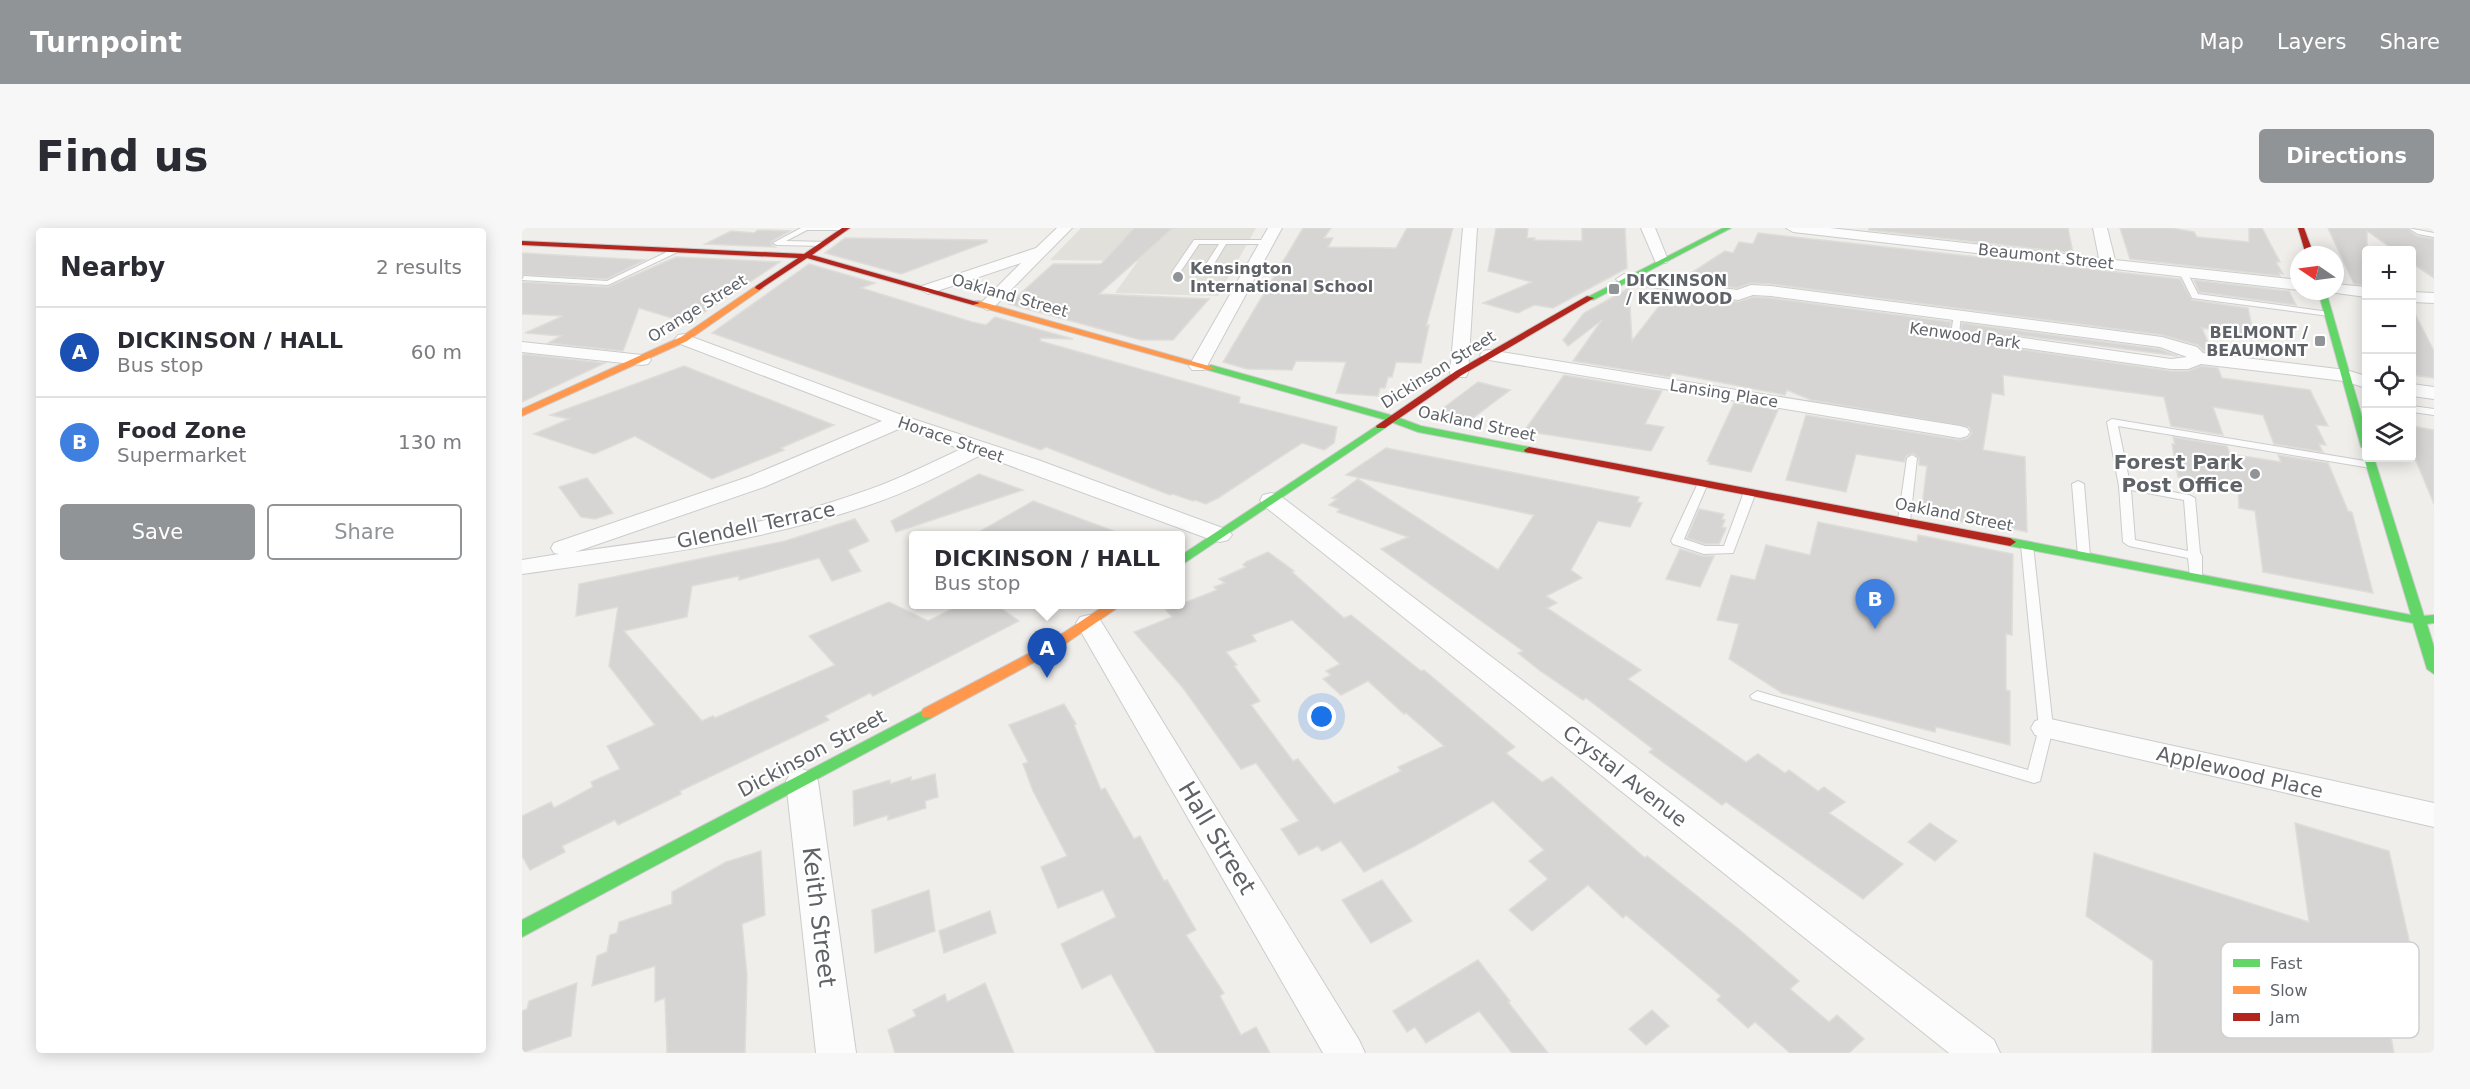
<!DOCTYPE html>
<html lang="en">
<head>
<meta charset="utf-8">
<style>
  :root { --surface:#fff; --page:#f7f7f7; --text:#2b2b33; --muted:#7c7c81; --line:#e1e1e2; --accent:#919496 }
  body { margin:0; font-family:"DejaVu Sans",sans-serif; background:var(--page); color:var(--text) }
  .controls { position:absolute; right:18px; top:18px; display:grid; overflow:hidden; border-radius:6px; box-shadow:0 3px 15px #0003 }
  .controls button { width:54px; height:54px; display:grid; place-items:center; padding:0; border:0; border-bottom:2px solid var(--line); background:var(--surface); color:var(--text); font:30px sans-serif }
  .compass { position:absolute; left:1768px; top:18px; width:54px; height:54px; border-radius:50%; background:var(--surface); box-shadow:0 3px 15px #0003; rotate:283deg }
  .you { position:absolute; left:800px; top:489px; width:21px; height:21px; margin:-15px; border:4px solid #fff; border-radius:50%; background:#1a73e8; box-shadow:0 0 0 9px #1a73e833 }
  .badge { display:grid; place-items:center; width:39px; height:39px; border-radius:50%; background:var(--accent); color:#fff; font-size:20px; font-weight:700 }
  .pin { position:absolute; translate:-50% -50px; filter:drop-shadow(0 2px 3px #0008) }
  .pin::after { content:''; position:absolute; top:32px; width:21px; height:18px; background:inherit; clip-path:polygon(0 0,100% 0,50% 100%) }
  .popup { position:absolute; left:387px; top:303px; width:276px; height:78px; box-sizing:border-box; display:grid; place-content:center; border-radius:6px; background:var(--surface); filter:drop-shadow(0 2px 4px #0005); font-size:20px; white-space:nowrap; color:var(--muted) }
  .popup b { font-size:22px; color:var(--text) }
  .popup::after { content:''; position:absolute; left:50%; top:100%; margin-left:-12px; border:12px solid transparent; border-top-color:var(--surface) }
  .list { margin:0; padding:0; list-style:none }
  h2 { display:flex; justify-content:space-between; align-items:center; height:78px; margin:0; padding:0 24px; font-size:26px }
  h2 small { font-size:20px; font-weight:400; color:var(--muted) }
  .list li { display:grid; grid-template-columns:39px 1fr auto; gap:18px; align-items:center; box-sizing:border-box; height:90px; padding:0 24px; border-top:2px solid var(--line) }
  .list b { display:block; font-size:22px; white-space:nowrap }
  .list p { margin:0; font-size:20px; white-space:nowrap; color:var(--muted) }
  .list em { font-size:20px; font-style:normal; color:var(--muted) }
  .actions { display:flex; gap:12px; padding:18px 24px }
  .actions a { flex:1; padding:14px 0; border:2px solid var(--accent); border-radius:6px; text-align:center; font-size:21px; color:var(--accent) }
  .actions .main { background:var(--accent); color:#fff }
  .icon { flex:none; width:33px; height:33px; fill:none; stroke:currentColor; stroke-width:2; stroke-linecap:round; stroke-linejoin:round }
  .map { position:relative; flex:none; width:1912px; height:825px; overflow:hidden; border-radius:6px }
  header { display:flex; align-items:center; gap:36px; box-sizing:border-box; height:84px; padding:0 30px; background:var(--accent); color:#fff }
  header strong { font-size:28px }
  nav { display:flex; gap:33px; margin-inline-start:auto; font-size:21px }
  .intro { display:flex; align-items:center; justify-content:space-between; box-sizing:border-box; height:144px; padding:0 36px }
  h1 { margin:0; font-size:42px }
  .button { padding:15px 27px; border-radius:6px; background:var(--accent); color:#fff; font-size:21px; font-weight:700 }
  main { display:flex; gap:36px; padding:0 36px }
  aside { flex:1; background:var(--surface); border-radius:6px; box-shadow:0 3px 15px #0003 }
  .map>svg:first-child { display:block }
  .education { fill:#e2e0da }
  .building { fill:#d6d5d3; stroke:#deddd9; stroke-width:1.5; fill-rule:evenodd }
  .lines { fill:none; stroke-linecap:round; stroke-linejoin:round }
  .lane-casing { stroke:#cbcccc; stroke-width:2 }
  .street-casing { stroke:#cbcccc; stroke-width:2 }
  .fast-casing { stroke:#cacacb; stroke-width:2 }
  .slow-casing { stroke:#cacacb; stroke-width:2 }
  .jam-casing { stroke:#cacacb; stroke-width:2 }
  .lane { fill:#fdfcfc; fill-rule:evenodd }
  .street { fill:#fdfcfc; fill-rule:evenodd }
  .fast { fill:#63d668; fill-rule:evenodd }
  .slow { fill:#ff974d; fill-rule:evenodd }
  .jam { fill:#b3261e; fill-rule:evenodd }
  .poi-dot { fill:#919496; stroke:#fff; stroke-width:2 }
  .labels { text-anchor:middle; stroke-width:4.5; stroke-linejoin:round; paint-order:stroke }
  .far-street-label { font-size:16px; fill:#5f6368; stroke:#fff }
  .far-poi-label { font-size:16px; font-weight:bold; fill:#5f6368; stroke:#fff; text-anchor:start }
  .poi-label { font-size:20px; font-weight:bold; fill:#5f6368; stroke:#fff; text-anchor:end }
  .street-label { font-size:20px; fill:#5f6368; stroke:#fff }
  .near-street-label { font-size:24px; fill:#5f6368; stroke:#fff }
  .key { fill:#fff; stroke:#cfd0d2; stroke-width:1.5 }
  .key-label { font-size:16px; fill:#5f6368 }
</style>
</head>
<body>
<header>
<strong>Turnpoint</strong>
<nav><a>Map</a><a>Layers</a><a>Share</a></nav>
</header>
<div class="intro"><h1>Find us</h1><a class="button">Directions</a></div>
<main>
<aside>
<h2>Nearby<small>2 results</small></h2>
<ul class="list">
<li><span class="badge" style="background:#1a4fb4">A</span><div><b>DICKINSON / HALL</b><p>Bus stop</p></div><em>60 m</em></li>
<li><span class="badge" style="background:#3f7fe0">B</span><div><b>Food Zone</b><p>Supermarket</p></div><em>130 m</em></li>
</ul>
<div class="actions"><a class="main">Save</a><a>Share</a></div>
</aside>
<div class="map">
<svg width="1912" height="825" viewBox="0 0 1912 825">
  <rect width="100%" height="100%" fill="#efeeea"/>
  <path class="education" d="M559,0H734L696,68L593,65L616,33L528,32Z"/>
  <g class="building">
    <path d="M612,0H651L577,66L687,71L651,112H619L487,76L531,36H579Z"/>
    <path d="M781,0H809L802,10H811L806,19L874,20L885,0H931L904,98L907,97L899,135L874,134L870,149H866L863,160H858L856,168L814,165L824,134L774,133L770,142L725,141L701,134Z"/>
    <path d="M974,0H1006L1005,10H1013L1012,12L1060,13V0H1103L1105,40L1031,80L1012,77L996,85L961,75L1010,54L966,43Z"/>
    <path d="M1347,0H1546L1551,25L1347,2Z"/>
    <path d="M1598,0H1649L1672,4L1675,9L1727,14V0H1740L1758,34H1754L1761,46L1757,45L1758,48L1608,31Z"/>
    <path d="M1806,0H1884L1895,8L1912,11V50L1890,35V22H1872L1845,3V57L1832,56Z"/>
    <path d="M236,2L268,3L250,13L249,16L253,19L183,16L209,3L232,5Z"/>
    <path d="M1236,5L1658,51L1670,72L1726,80L1732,108L1680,100L1690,124L1682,123L1676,117L1640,107L1249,56L1229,55L1215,60L1158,52L1203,23L1211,25L1217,14L1231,16Z"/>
    <path d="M323,10L465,12V14L379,46L303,25Z"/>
    <path d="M0,25L123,32L85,51L0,47Z"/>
    <path d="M154,29L258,34L166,95L117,80L101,123L26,115L39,108L3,105L41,88L0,86V54L86,59Z"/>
    <path d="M287,36L353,55L339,60L450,94L464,97L473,89L551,111L519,110L518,113L718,169L717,175L815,199L812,215L802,222L780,215L696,270L684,276L673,272L671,273L651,266L648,267L524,219L519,222L190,105Z"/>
    <path d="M1672,52L1767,63L1774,77L1677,64Z"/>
    <path d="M1107,60L1110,113L1148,64L1216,74L1231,69L1249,70L1429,94L1427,106L1433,111L1439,106L1440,95L1637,121L1656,128L1495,107L1487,109L1484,114L1489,120L1649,143H1666L1679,138L1696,140L1700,150L1788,162L1806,198L1794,197L1804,217L1797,216L1801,224L1752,216L1741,187L1691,179L1701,207L1649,198L1642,169L1481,147L1482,167L1470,165L1461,222L1503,229L1505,304L1491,301V304L1399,286L1405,238L1397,237V230L1391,225L1384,228L1382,234L1334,226L1324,264L1264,252L1284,187L1438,212L1446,210L1450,205L1447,199L1289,172L1265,162L1263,167L1150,145L1148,149L1051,133L1080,92L1046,118L1041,112L1062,85Z"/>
    <path d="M1890,80L1912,123V150L1890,147Z"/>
    <path d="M2,126L83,135L0,174V128Z"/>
    <path d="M162,138L312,197L259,220L262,222L190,251L113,208L72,226L12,206L47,191L28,187Z"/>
    <path d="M1042,147L1140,163L1123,196L1142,199L1129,223L1002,203Z"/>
    <path d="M956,154L988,162L947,193L912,187Z"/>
    <path d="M1212,175L1256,182L1229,244L1187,236L1188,234L1185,233Z"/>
    <path d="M1890,198L1912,202V276L1890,223Z"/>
    <path d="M1651,209L1705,218L1708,226L1759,234L1756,227L1806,235L1826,283L1830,284L1851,365L1741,344L1733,283L1717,280L1716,260L1656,249L1650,216H1653Z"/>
    <path d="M864,220L1117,269L1115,274L1120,275L1108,299L1076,293L1049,342L1060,350L1024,368L1035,375L1025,380L1119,442L1106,451L1224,534L1236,526L1263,545L1267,542L1296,563L1302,559L1323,574L1307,585L1381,636L1341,671L1204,574L1200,577L1127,524L1131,521L1064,470L1061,472L1017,442L996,425L1001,423L859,321L886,309L815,284L818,281L807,277L815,271L810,270L836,251L976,342L1012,287L824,247Z"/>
    <path d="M457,246L501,262L374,304L369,293Z"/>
    <path d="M65,250L91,285L73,291L59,289L37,259Z"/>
    <path d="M511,273L597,305V308H450Z"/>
    <path d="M1177,281L1202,286L1200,291L1203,292L1200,299L1204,300L1197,316H1183L1165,310Z"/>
    <path d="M333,291L347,313L326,322L339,343L310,353L297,330L217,352V348L170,358L165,389L102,403L180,493L191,488L193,490L313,437L287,408L367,374L406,393L440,376H473L497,393L351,468L348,465L303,488L307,492L158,563L159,566L96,597L93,592L40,618L43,624L8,642L0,628V588L29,574L32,580L71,559L69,554L98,541L85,518L133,497L87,438L96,379L54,388L57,356L263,313Z"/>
    <path d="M1296,294L1395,314L1396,307L1491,326L1490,407L1484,406V462L1488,463V517L1414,499L1413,504L1260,465L1207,431L1217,396L1195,392L1209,347L1233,352L1244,317L1288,327Z"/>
    <path d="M1158,321L1181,328H1192L1178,359L1144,351Z"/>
    <path d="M746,324L772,343L770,344L822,390L829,387L899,443L902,442L993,519L984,525L1020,554L1030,549L1123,630L1125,628L1219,703L1277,753L1268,761L1307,794L1315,787L1342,811L1327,825H1268L1233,794L1226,800L1195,772L1199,768L1104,687L1101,690L1066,657L1010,703L987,682L1026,651L1007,633L1022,622L971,573L893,618L842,644L819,613L800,623L796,618L777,627L759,601L777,593L734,535L719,541L661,460L612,404L650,389L644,382L695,362L692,359L703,355L697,351L724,339L721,337L724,334ZM770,392L818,436L804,443L809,447L801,451L819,467L846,453L882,486L884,485L922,518L876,539L879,543L812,576L776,531L771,533L729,477L738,473L712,438L715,437L704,424L734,413L730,407Z"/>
    <path d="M542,476L554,496L552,497L579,562L583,560L612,611L618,608L642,653L645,652L674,702L664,707L702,765L698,768L719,807L734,799L748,825H634L589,746L560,761L539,716L594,689L581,662L536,680L519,639L545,628L511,563L501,536L506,534L487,497Z"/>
    <path d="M413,546L416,569L403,573L404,580L366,592V587L332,598L331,563L368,552V556L389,549V553Z"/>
    <path d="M1408,595L1435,613L1413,633L1386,614Z"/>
    <path d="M1773,595L1867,623L1892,734L1853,721L1872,825H1630L1631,733L1564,688L1572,625L1787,694Z"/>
    <path d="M239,623L243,687L220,696L225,747L223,825H145L143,770L133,774V738L70,758L75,728L85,724L88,707L95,705L97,694L150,676V664L204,634Z"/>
    <path d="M860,652L890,693L849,715L820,672Z"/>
    <path d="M407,662L413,703L353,725L350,682Z"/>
    <path d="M468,683L474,705L422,725L417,703Z"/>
    <path d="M956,732L988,773L986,774L1026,825H990L957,783L904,815L893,799L885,804L871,783Z"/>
    <path d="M55,755L49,808L0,825V783L5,781L7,773Z"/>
    <path d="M463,755L492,825H373L366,802L394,788L391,782L423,766L425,774Z"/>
    <path d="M1130,782L1147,798L1124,817L1107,801Z"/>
  </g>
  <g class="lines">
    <g class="lane-casing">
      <g id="lane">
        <path d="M279,0H328L325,2H285L264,13L305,14L306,16L302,18L255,17L251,15Z"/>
        <path d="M1886,0L1912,5V9L1896,6Z"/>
        <path d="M672,12H746L750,14L746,16H704L686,46H683L679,44L697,16H677L657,46H651L650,44Z"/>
        <path d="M153,20L160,22L86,57L0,52L2,48L85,53Z"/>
        <path d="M1661,42L1665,44L1676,66L1807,84L1811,86L1807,88L1670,70L1657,44Z"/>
        <path d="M1432,86L1439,88L1437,106L1433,109L1429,106Z"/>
        <path d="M1890,178L1912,181V187L1890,184Z"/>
        <path d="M1590,191L1849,234L1854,237L1849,240L1596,198L1608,256L1667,267L1673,270L1678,325L1680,328V349L1674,353L1668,349L1666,330L1607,318L1601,314L1597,258L1585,194ZM1609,262L1662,272L1666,323L1613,312Z"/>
        <path d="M1390,227L1395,230L1388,293L1382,296L1376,293L1385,230Z"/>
        <path d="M1181,252L1186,255L1162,311L1183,318H1202L1222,264L1228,261L1234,264L1211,325L1182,326L1151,316L1149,313L1176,255Z"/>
        <path d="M1556,253L1562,256L1568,328L1562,332L1556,328L1550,256Z"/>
        <path d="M1505,313L1511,317L1531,500L1518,553L1512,555L1230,471L1228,468L1235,463L1506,542L1517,500L1499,317Z"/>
      </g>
    </g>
    <g class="street-casing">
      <g id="street">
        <path d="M535,0H550L471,80L465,82L457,77L499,35L406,66L398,61L400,58L514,20Z"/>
        <path d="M746,0H760L685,138L682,142H670L667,138Z"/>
        <path d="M941,0H955L946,145L944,149H930L928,145Z"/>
        <path d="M1119,0H1133L1146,32L1144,35H1134Z"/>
        <path d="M1264,0H1308L1577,30L1571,0H1585L1593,32L1777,52V62L1271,4Z"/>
        <path d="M1102,46L1215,62L1229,57L1249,58L1640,109L1675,119L1681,125L1824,142L1844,148V160L1822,153L1679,136L1666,141H1649L1495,119L1489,118L1486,114L1489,110L1495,109L1649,131L1665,129L1638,119L1249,68L1231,67L1216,72L1097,54L1094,51Z"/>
        <path d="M1813,56L1844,59V69L1807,64L1813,63Z"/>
        <path d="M1890,64L1912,65V75L1890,74Z"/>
        <path d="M162,106L385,189L516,232L706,302L710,307L706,312L698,314L690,312L459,227C423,245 388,263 350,276C237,315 117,329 0,346V332L37,326L32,325L29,320L32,315L226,249L360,193L156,115L153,111L156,107ZM379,200L439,221C405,237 371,254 334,266C244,298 147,311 53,324L242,259Z"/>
        <path d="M0,114L120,127L126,128L129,132L126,136L120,137L0,124Z"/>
        <path d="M967,122L1438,198L1445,200L1448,204L1445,208L1438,210L961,131L958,127L961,123Z"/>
        <path d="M1890,156L1912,159V171L1890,168Z"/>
        <path d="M749,265L757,267L1472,812L1478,825H1427L741,277L738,272L741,267Z"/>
        <path d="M567,387L576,389L580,395L837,812L843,825H801L554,395L558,389Z"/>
        <path d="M1524,490L1912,575V599L1513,507L1509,500L1513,493Z"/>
        <path d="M280,541L291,545L296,553L334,825H294L264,553L269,545Z"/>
      </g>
    </g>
    <g class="fast-casing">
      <g id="fast">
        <path d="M1201,0H1209L1071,72L1064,70Z"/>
        <path d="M1796,63H1804L1844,203V222L1839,219Z"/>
        <path d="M689,137L872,188L899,198L1007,219L1012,222L1007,225L896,204L864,192L686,142V138Z"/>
        <path d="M859,195L864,198L863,200L658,338V328Z"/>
        <path d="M1844,227V230H1852L1902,388L1912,387V395L1905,396L1912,419V446L1905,441L1891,395L1488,318L1482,314L1488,310L1889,387L1842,230Z"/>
        <path d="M406,480L411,481L413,485L411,489L0,709V692Z"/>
      </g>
    </g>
    <g class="slow-casing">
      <g id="slow">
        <path d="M234,58L241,60L165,113L0,188V181L159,109Z"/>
        <path d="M451,73H457L694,140L686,142L451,77Z"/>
        <path d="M585,376H601L533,423L411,489H401L399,485L401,481L523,417Z"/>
      </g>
    </g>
    <g class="jam-casing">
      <g id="jam">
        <path d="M320,0H328L290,27L458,75L451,77L285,30L237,62L233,60L234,58L276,30L0,17V13L282,26Z"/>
        <path d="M1776,0H1782L1792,27H1784Z"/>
        <path d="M1065,68L1072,70L940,147L863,200H855L854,198L934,143Z"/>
        <path d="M1007,219L1488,310L1494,314L1488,318L1003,224L1002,222Z"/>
      </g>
    </g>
    <use href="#lane" class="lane"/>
    <use href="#street" class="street"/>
    <use href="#fast" class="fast"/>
    <use href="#slow" class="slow"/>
    <use href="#jam" class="jam"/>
  </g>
  <g class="poi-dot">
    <circle cx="656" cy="49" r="6"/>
    <rect x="1086" y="55" width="12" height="12" rx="3"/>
    <rect x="1792" y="107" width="12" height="12" rx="3"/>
    <circle cx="1733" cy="246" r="6"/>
  </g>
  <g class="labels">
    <g class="far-street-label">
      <text transform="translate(1524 28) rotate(6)" y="6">Beaumont Street</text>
      <text transform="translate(488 67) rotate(16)" y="6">Oakland Street</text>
      <text transform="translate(175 80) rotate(-32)" y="6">Orange Street</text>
      <text transform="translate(1443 107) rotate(8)" y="6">Kenwood Park</text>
      <text transform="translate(916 141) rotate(-32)" y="6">Dickinson Street</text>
      <text transform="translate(1202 165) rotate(9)" y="6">Lansing Place</text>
      <text transform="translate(955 195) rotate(12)" y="6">Oakland Street</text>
      <text transform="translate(429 211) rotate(19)" y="6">Horace Street</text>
      <text transform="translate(1432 286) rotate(11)" y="6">Oakland Street</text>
    </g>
    <g class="far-poi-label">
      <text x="668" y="46">Kensington<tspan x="668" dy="18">International School</tspan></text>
      <text x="1104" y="58">DICKINSON<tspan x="1104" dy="18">/ KENWOOD</tspan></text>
      <text x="1786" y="110" text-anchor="end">BELMONT /<tspan x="1786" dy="18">BEAUMONT</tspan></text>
    </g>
    <g class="poi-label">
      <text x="1721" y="241">Forest Park<tspan x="1721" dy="23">Post Office</tspan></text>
    </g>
    <g class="street-label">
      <text transform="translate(234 297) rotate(-12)" y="7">Glendell Terrace</text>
      <text transform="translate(290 525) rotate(-28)" y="7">Dickinson Street</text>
      <text transform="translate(1718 544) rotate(13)" y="7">Applewood Place</text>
      <text transform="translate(1103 548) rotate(38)" y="7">Crystal Avenue</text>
    </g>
    <g class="near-street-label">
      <text transform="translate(695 610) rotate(59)" y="8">Hall Street</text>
      <text transform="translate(297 689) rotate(83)" y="8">Keith Street</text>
    </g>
  </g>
  <rect x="1699" y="714" width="198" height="96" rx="9" class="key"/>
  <rect x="1711" y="731" width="27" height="8" fill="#63d668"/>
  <rect x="1711" y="758" width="27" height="8" fill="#ff974d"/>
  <rect x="1711" y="785" width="27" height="8" fill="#b3261e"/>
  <g class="key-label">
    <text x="1748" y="741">Fast</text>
    <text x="1748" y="768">Slow</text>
    <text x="1748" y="795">Jam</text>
  </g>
</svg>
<div class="controls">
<button>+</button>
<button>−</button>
<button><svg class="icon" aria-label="locate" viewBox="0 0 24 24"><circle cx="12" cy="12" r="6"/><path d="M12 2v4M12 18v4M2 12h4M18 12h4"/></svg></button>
<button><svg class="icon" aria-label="layers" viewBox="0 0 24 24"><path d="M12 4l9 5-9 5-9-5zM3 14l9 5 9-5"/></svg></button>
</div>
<svg class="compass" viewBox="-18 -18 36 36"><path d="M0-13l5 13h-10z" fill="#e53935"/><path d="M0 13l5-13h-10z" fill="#7c7c81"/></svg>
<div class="you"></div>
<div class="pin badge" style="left:525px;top:450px;background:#1a4fb4">A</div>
<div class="popup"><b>DICKINSON / HALL</b>Bus stop</div>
<div class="pin badge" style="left:1353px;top:401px;background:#3f7fe0">B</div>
</div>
</main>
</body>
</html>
